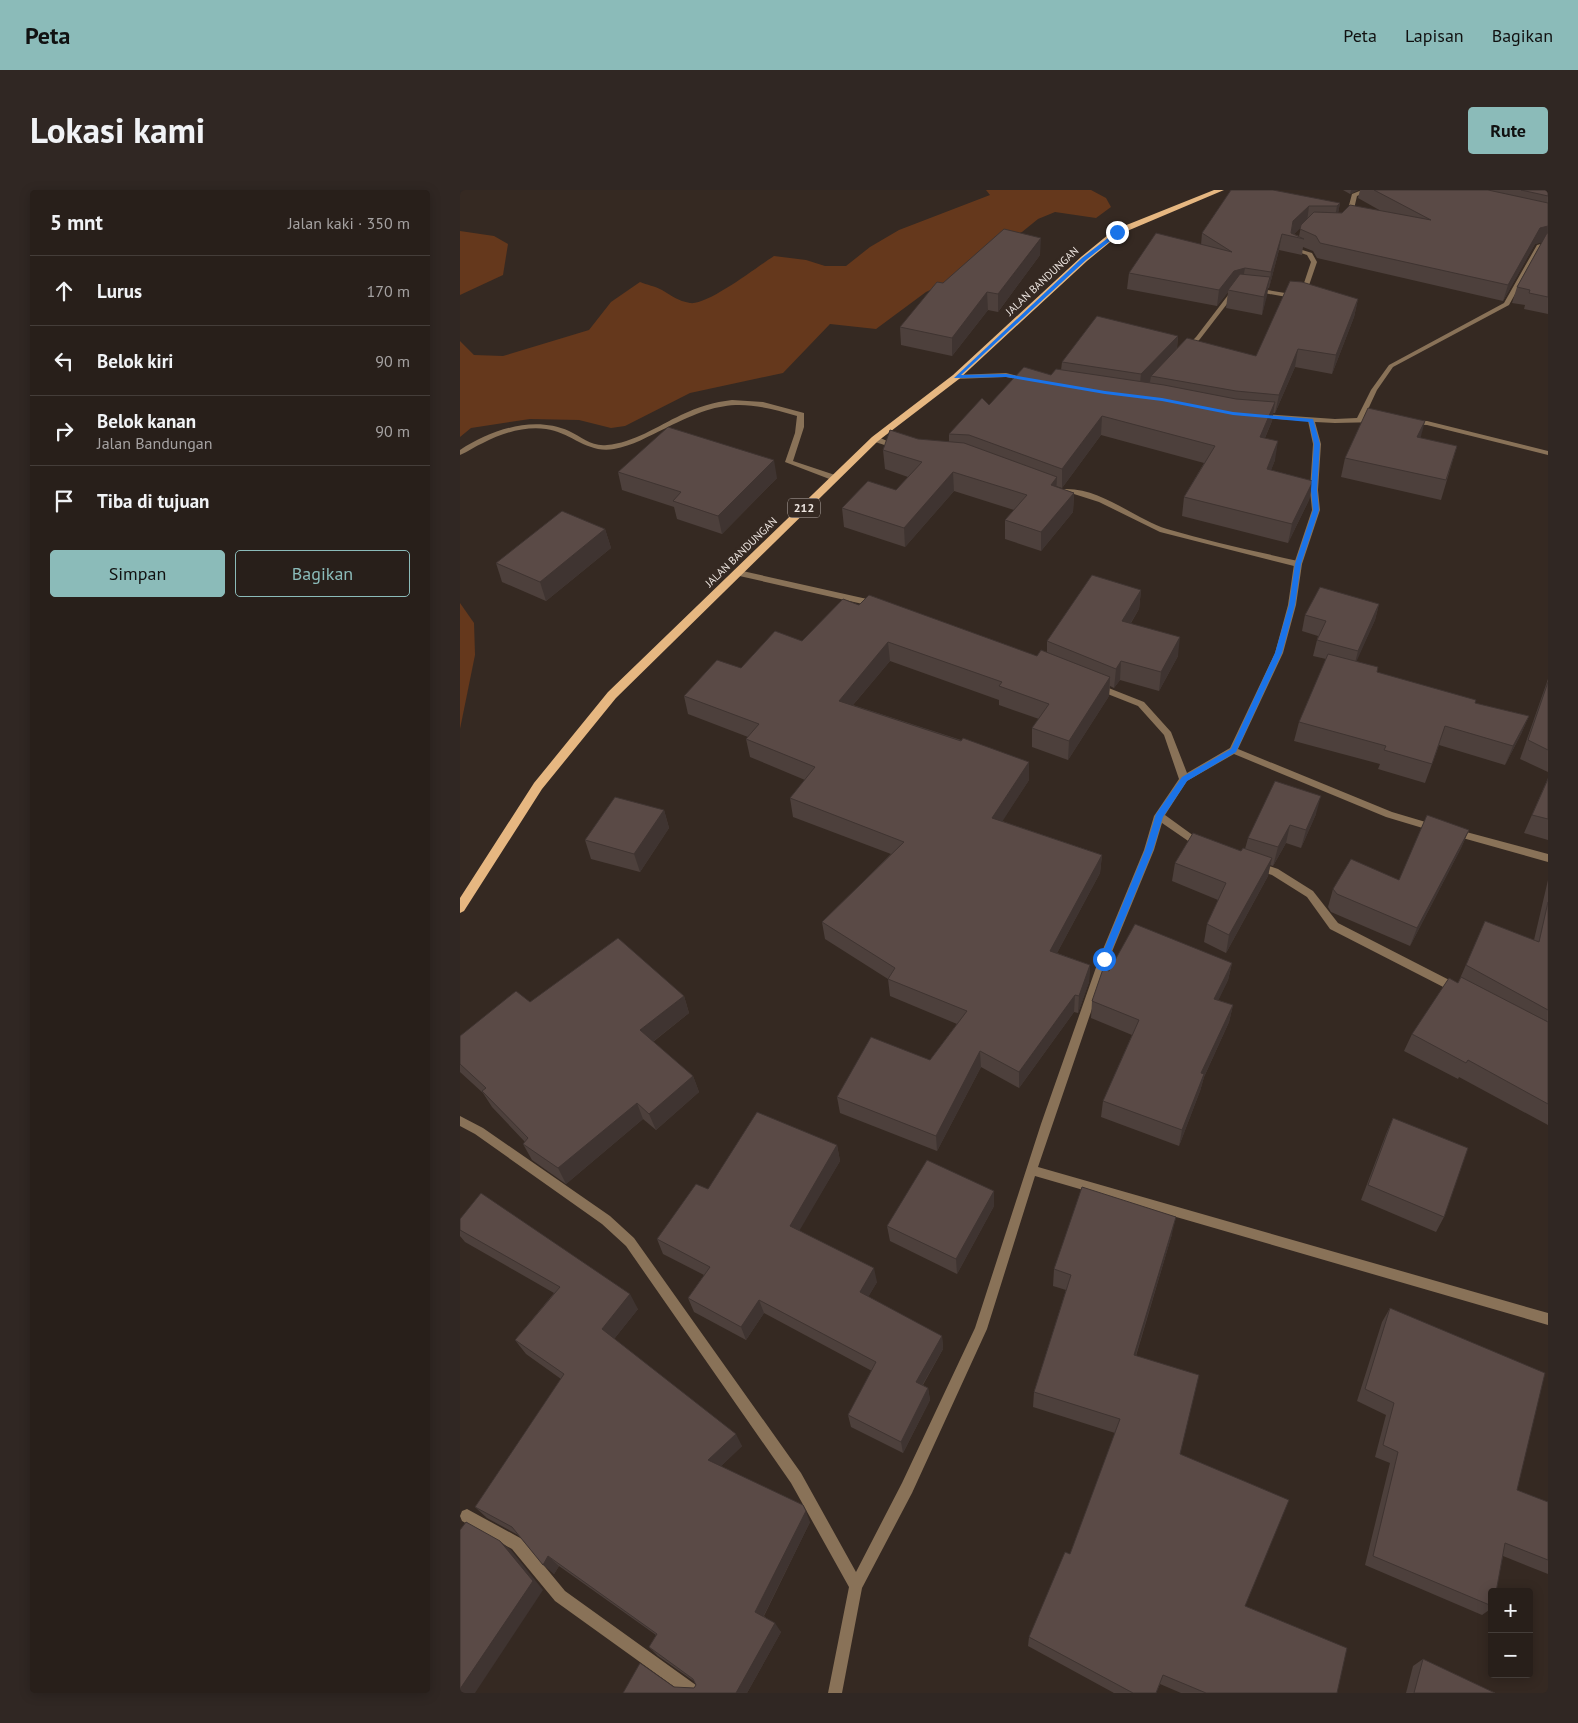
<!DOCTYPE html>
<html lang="id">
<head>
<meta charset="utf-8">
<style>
  :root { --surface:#281f1a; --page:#302723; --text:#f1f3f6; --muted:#a5a2a2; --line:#443d39; --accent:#8bbbb9 }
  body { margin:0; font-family:"PT Sans",sans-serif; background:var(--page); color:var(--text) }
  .controls { position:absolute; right:15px; bottom:15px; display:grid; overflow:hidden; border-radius:5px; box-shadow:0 2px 12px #0003 }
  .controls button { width:45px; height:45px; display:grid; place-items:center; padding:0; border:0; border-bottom:1px solid var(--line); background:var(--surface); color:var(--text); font:25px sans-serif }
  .stop { position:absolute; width:15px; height:15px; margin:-11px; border:4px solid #1a73e8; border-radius:50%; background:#fff }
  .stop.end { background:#1a73e8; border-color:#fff; box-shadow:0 1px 5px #0008 }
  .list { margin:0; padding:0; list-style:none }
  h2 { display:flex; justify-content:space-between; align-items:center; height:65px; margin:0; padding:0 20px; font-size:21px }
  h2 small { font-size:16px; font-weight:400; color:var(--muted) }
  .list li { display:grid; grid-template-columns:32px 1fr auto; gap:15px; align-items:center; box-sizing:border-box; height:70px; padding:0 20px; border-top:1px solid var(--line) }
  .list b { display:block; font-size:19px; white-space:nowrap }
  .list p { margin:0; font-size:16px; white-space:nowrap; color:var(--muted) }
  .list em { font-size:16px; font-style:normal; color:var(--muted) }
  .actions { display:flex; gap:10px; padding:15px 20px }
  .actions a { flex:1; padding:11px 0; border:1px solid var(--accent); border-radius:5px; text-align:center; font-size:18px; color:var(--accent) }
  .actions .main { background:var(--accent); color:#111 }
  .icon { flex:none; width:28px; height:28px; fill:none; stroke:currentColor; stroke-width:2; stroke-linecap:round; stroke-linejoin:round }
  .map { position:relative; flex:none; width:1088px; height:1503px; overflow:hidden; border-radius:5px }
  header { display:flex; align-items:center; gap:30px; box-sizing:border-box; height:70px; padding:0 25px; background:var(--accent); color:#111 }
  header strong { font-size:24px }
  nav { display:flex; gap:28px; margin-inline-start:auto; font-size:18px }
  .intro { display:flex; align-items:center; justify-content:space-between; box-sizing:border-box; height:120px; padding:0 30px }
  h1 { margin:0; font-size:35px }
  .button { padding:12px 22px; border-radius:5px; background:var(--accent); color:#111; font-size:18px; font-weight:700 }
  main { display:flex; gap:30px; padding:0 30px }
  aside { flex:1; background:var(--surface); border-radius:5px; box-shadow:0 2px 12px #0003 }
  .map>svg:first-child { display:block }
  .green { fill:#65381c }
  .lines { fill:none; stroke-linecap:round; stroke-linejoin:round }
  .lane { fill:#897258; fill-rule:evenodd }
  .street { fill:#897258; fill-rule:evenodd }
  .primary { fill:#e6b781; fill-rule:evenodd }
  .wall { fill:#4d403c; fill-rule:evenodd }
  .shaded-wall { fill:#3f3431 }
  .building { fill:#5a4a46; stroke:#3f3431 }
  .route { fill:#1a73e8 }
  .labels { text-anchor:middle; stroke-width:5; stroke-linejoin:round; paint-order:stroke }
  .far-street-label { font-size:11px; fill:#eee6e1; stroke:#352922 }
  .shield { fill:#352922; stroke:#b6ada8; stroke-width:1 }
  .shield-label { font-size:12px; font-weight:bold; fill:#eee6e1 }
</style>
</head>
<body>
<header>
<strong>Peta</strong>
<nav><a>Peta</a><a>Lapisan</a><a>Bagikan</a></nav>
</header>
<div class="intro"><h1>Lokasi kami</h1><a class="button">Rute</a></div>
<main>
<aside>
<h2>5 mnt<small>Jalan kaki · 350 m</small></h2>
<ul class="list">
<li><svg class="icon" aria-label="ahead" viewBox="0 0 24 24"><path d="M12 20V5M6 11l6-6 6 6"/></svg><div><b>Lurus</b></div><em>170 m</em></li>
<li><svg class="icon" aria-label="left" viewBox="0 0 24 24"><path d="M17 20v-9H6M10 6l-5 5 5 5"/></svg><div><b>Belok kiri</b></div><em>90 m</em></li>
<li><svg class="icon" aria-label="right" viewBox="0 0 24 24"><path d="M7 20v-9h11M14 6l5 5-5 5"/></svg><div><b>Belok kanan</b><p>Jalan Bandungan</p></div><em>90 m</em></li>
<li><svg class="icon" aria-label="arrive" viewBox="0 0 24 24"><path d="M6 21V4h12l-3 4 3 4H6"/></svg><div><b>Tiba di tujuan</b></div></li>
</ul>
<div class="actions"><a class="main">Simpan</a><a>Bagikan</a></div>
</aside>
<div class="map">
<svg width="1088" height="1503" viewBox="0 0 1088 1503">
  <rect width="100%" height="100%" fill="#352922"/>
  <g class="green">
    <path d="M526,0H631L646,8L651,17L636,28L595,22L578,29L562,42L535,52L498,87L466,102L416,139L370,134L323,183L230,203L165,236L151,238L119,230L70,229L11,238L0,247V151L14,165L43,166L129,140L151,112L180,92C187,95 195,96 202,100C212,106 218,111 230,113C247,116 297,77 314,66L346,70L365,76H386L410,57L439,40L530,5Z"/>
    <path d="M0,41L34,46L48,54L43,85L0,105Z"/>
    <path d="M0,413L14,433L15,465L0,539Z"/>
  </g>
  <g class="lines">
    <g class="lane">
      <path d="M902,0H911L897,6L894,19L888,26H884L883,25L888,19L892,4Z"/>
      <path d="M833,53L839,59L852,63L857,72L846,104L838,109L793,101V99L795,98L837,105L841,102L851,72L847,65L835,61L830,55Z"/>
      <path d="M772,100L777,101L740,149L729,160H725V158L736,147Z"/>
      <path d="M412,247H418L441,257L437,259L412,251Z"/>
      <path d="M596,300C636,293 672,328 707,339C750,352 795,361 838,371L842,374L838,377L700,342L639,312L614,304H596Z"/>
    </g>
    <g class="street">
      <path d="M1088,52V56L1081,57L1049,115L933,177L917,200L904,228H916L920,230L919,232L875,233L855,232L861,254L858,300L860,320L842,374L836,415L823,463L778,559L932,622L979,636L981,638L976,642L926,627L774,564L727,591L705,625L745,654L740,658L737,657L702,633L694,660L649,769L578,977L1088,1123V1135L575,986L527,1139L452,1303L402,1398L382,1503H368L389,1397L331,1293L166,1056L142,1034L15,944L0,936V926L23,938L150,1026L174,1048L341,1283L396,1382L442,1293L515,1138L581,934L639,769L684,660L694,626L719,589L704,545L678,516L635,499L634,497L635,495H641L684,512L711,542L727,583L770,558L815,463L828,415L834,374L852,320L850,300L853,254L848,231L801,228L797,226L801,224L875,229L897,228L911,200L929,175L1044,113L1077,55Z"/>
      <path d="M546,183L570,189L567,191L546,187L496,189L493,187L496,185Z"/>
      <path d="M272,210L303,212L344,223V237L333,271L378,286V290H372L325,272L335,243L337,226C280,209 260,211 206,238C189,246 172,256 154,259C127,264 111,242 86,239C65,236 42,243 23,253C15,256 8,262 0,265V260C31,240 73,225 109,241C122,247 132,257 147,255C173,253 198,236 221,225C238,217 254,212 272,210Z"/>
      <path d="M947,230L967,231L1088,261V265L967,235L950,234H947Z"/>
      <path d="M278,380L416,411L420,414L416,417L275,385V381Z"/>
      <path d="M995,639L1088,664V672L992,645L990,643L992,641Z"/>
      <path d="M797,672L818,679L853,701L878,733L1001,796L1002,799L1001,802H993L870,739L847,707L812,685L794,679L792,676Z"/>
      <path d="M7,1319L62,1349L105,1401L240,1498L242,1503H223L95,1411L52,1359L2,1331L0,1326L2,1321Z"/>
    </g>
    <path class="primary" d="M754,0H764L660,44L627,71L499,189L418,251L156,508L82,599L4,721L0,723V708L74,593L148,502L412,247L493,185L621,67L654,40Z"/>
  </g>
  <g class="wall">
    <path d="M771,0L880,13L878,23L921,21L898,8L900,0H1088V124L1064,119L1065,115L1052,113L1057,97L1082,52L1075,54L1043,111L857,68L853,61L843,57L842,65L819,60L809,98H808L802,125L766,118L768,102L757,116L667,99L669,83L741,55L742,43ZM841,37L839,46L834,44Z"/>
    <path d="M883,0H898L890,4Z"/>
    <path d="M580,65L538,122L528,120L492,166L441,155L440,137L483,93Z"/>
    <path d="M898,109L894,127L872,184L835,177L815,223H813L812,231L805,248L815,270L811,280L853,291L849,310L828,353L722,326L724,307L744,273L641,245L602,298L596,296V297L614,303L613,322L581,361L545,349V330L554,320L494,301L445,357L384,337L382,318L436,300L448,287L425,279L423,260L458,249L489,252V244L529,215L601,180L602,172L718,146L717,159L796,166Z"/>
    <path d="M960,248L997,256L981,310L881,287L885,268Z"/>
    <path d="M158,282L317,288L262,344L217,329L214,317L162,300Z"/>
    <path d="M145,339L151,358L86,411L42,392L36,373Z"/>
    <path d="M681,400L679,419L671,433L718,466L699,501L660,490L654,498L650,496L649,506L608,570L572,557V538L579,529L539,515V510L430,471L393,515L569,572V590L542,631L642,665L640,683L597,763L630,775L629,792L618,823L614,822L559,898L521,877L477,961L380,923L377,907L470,870L497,834L430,806L428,789L365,749L362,732L431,664L333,627L330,608L345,590L290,567L286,549L288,547L228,524L224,506L281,478L342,451L399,415L577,466L587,462V451Z"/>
    <path d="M919,414L915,430L896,471L917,482L1015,513L1069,526L1061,544L1045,575L979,555L965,593L918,579L920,574L834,551L839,532L866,469L853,466L858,446L842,441L845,425Z"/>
    <path d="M1088,489V582L1060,569Z"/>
    <path d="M1088,588V650L1064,643Z"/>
    <path d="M204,620L209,638L180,682L131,669L125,650Z"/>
    <path d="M856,624L841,658L826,653L813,676L810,675L808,686L766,763L744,752L747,734L758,710L712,691L715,673L781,661L785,659L788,648Z"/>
    <path d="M1009,640L1001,658L950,756L871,722L868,717L873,699L939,690Z"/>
    <path d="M1088,690V935L999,887L998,889L944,861L952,844L998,793L1025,731L1074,750Z"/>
    <path d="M772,773L768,790L758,810L773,815L769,832L744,887L740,901L719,956L641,927L643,911L672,845L631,828L632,811L649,781Z"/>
    <path d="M224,806L229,823L193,852L233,886L239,902L196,940L183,929L106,994L72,970L63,954L65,952L32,917L23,903L0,882V846L70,812Z"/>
    <path d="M933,928L984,1027L976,1042L901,1010L926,944Z"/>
    <path d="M377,955L380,971L339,1040L417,1092L408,1107L482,1146L483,1159L463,1195L468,1198L470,1210L443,1263L391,1237L388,1225L412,1181L304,1123L286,1150L234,1122L228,1108L244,1085L203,1064L197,1049L248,999Z"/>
    <path d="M534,1016L497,1084L430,1051L427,1036Z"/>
    <path d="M0,1040L178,1119L154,1149L282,1256L261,1276L350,1332L304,1426L321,1442L287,1503L214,1497L234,1498L236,1495L235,1492L198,1466L189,1457L196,1445L99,1376L94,1384L58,1345L27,1328L15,1317L101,1189L66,1164L55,1150L94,1103L5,1052L0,1046Z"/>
    <path d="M712,1044L676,1166L720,1264L785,1416L877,1503H721L700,1494L696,1503H654L568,1456L569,1447L610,1364L655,1243L573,1217L574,1202L606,1100L593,1096L594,1079Z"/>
    <path d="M930,1118L1057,1300L1088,1312V1384L1043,1366L1032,1418L1022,1425L905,1375L930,1273L915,1267L926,1225L897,1211L922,1132Z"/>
    <path d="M963,1469L1035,1503H946L953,1476Z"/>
  </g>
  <g class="shaded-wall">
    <path d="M891,0H898L890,4Z"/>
    <path d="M880,13L877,29L874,32L877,16Z"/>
    <path d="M849,16L847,32L831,47L833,31Z"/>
    <path d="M1088,36V51L1075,54L1043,111L1048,95L1080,38Z"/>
    <path d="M822,44L819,60L809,98L811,82Z"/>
    <path d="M581,48L580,65L538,122V104Z"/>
    <path d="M785,78L782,94L768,100V102L757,116L759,100L774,81Z"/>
    <path d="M810,87L807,106L802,125L804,107Z"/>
    <path d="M527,102L528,120L492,166V148Z"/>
    <path d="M898,109L894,127L872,184L876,165Z"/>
    <path d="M718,146L716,165L691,186L690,192L679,203L681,184Z"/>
    <path d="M838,159L835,177L815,223L819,205Z"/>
    <path d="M815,212L812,231L797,266L800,247Z"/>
    <path d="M642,226L641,245L602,298V279Z"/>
    <path d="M965,231L960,250L957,247Z"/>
    <path d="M818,251L815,270L804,298L807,279Z"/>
    <path d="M314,270L317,288L262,344L258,326Z"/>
    <path d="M493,282L494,301L445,357L444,338Z"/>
    <path d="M597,287L596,306L591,295Z"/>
    <path d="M853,291L849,310L828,353L832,334Z"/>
    <path d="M614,303L613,322L581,361V342Z"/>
    <path d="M145,339L151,358L86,411L80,392Z"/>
    <path d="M681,400L679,419L660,450L662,431Z"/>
    <path d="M919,414L915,430L894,477L898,461Z"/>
    <path d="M720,447L718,466L699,501L701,482Z"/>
    <path d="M428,452L430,471L381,529L379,511Z"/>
    <path d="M661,471L660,490L654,498L656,479Z"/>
    <path d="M650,487L649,506L608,570L609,551Z"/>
    <path d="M1069,526L1061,544L1045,575L1053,556Z"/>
    <path d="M569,572V590L533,646L532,628Z"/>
    <path d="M861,606L856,624L841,658L846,640Z"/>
    <path d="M204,620L209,638L180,682L174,664Z"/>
    <path d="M830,635L826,653L813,676L818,657Z"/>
    <path d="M1009,640L1001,658L950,756L957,738Z"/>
    <path d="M642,665L640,683L589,778L590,761Z"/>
    <path d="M812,668L808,686L766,763L769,745Z"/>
    <path d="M772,773L768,790L751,826L754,809Z"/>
    <path d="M630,775L629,792L618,823L619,806Z"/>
    <path d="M615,805L614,822L559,898V882Z"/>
    <path d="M224,806L229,823L186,857L180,840Z"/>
    <path d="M773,815L769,832L744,887L740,901L719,956L722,940L741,883Z"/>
    <path d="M520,861L521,877L477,961L476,946Z"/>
    <path d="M233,886L239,902L196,940L189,924Z"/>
    <path d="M177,913L183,929L106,994L98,978Z"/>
    <path d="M377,955L380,971L334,1050L330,1036Z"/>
    <path d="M534,1001V1016L497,1084L496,1069Z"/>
    <path d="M716,1027L712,1044L671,1181L674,1165Z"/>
    <path d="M414,1078L417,1092L403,1116L400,1102Z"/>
    <path d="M170,1104L178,1119L150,1154L142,1139Z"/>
    <path d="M299,1110L304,1123L286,1150L281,1137Z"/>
    <path d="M482,1146L483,1159L457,1204L456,1192Z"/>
    <path d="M468,1198L470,1210L443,1263L441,1252Z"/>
    <path d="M276,1244L282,1256L255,1282L248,1270Z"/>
    <path d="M346,1321L350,1332L301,1431L295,1422Z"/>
    <path d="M40,1351L51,1360L83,1400L15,1503H0V1499Z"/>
    <path d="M88,1366L99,1376L94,1384L83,1375Z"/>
    <path d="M315,1433L321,1442L287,1503H276Z"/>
  </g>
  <g class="building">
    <path d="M771,0H813L880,13L877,16H849L833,31L831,43L844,49L822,44L811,82L785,78L774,81L759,100L669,83L696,43L772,62L742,43Z"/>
    <path d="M914,0H1028L1088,13V36L1080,38L1048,95L860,53L856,46L840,39L841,35L854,22L882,23L890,15L971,30Z"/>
    <path d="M1061,0H1088V6Z"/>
    <path d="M544,39L581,48L538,104L527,102L492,148L440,137L477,92L483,93Z"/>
    <path d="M1087,43H1088V107L1069,103L1070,100L1057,97Z"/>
    <path d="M780,84L810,87L804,107L768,100Z"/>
    <path d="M830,91L842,92L898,109L876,165L838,159L819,205L776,201L691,186L727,148L796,166Z"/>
    <path d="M637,126L718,146L681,184L602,172Z"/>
    <path d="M564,177L591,185L596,179L704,195L776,209L815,212L800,247L818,251L807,279L853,291L832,334L724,307L755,256L642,226L602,279L509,245L489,244L522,208L529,215Z"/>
    <path d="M908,218L965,231L957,247L997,256L986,290L885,268Z"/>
    <path d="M208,237L314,270L258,326L213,311L221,302L158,282Z"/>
    <path d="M430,240L458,249L504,253L597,287L591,295L614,303L581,342L545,330L567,305L493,282L444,338L382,318L408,291L436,300L462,272L423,260Z"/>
    <path d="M102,321L145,339L80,392L36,373Z"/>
    <path d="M632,385L681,400L662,431L720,447L701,482L661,471L656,479L587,451Z"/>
    <path d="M860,397L919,414L898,461L857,450L866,431L845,425Z"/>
    <path d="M409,405L577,466L581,460L650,487L609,551L572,538L589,514L539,496L542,492L428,452L379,511L501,551L503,548L569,572L532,628L642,665L590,761L630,775L619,806L615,805L559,882L520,861L476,946L377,907L411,847L470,870L507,821L428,789L435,778L362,732L444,652L330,608L355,577L286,549L299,534L224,506L257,470L281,478L315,441L342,451L383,409L399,415Z"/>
    <path d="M868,464L918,477L917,482L1016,510L1015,513L1069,526L1053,556L985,536L972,574L924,560L926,556L839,532Z"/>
    <path d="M1088,492V560L1068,550Z"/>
    <path d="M1088,589V629L1072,625Z"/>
    <path d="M815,591L861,606L846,640L830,635L818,657L788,648Z"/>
    <path d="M155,607L204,620L174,664L125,650Z"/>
    <path d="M967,625L1009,640L957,738L877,704L873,699L891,669L939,690Z"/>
    <path d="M733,643L781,661L783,658L812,668L769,745L747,734L766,693L715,673Z"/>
    <path d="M1088,712V820L1006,775L1025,731L1079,752Z"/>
    <path d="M675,734L772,773L754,809L773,815L741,883L744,884L722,940L643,911L679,830L632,811L643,779L649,781Z"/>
    <path d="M158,748L224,806L180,840L233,886L189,924L177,913L98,978L63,954L68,948L22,901L26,898L0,874V846L56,801L70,812Z"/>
    <path d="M1001,787L1088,832V914L1008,870L1006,873L952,844L989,788L998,793Z"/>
    <path d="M297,922L377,955L330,1036L414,1078L400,1102L482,1146L456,1192L468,1198L441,1252L388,1225L416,1172L299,1110L281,1137L228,1108L250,1077L197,1049L236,994L248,999Z"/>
    <path d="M933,928L1008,958L984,1027L908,995Z"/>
    <path d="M467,970L534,1001L496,1069L427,1036Z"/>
    <path d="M622,997L716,1027L674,1165L739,1185L720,1264L829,1310L785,1416L887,1458L877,1503H746L703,1485L696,1503H673L569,1447L605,1362L610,1364L660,1229L574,1202L611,1085L594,1079Z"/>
    <path d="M21,1003L170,1104L142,1139L276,1244L248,1270L343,1315L346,1321L295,1422L315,1433L276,1503H163L180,1473L214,1497L234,1498L236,1495L233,1489L189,1457L197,1444L88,1366L83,1375L52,1337L15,1317L104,1184L55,1150L100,1097L0,1040V1029Z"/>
    <path d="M930,1118L1085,1183L1057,1300L1088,1312V1370L1045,1353L1036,1402H1032V1416L913,1366L938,1262L923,1255L934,1213L905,1199Z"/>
    <path d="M6,1332L40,1351L73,1391L0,1499V1340Z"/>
    <path d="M963,1469L1035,1503H954Z"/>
  </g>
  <path class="route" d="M657,41L659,44L626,70L501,185L546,184L645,201L702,208L773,222L853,229L860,254L857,300L859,320L841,374L835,415L822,463L776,562L727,591L703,627L693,660L648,769L644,772L640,769L685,660L696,624L722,587L771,559L815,463L829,415L835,374L853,320L851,300L854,254L849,232L773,225L702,211L645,204L546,187L494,188L622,68Z"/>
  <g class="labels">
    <g class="far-street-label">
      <text transform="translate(582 91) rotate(-43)" y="4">JALAN BANDUNGAN</text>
      <text transform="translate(281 362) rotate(-44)" y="4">JALAN BANDUNGAN</text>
    </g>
    <rect class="shield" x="328" y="308.5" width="32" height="19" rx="4"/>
    <g class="shield-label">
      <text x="344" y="322">212</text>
    </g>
  </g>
</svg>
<div class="controls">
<button>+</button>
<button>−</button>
</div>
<div class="stop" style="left:644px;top:769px"></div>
<div class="stop end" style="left:657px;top:42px"></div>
</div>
</main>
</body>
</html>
